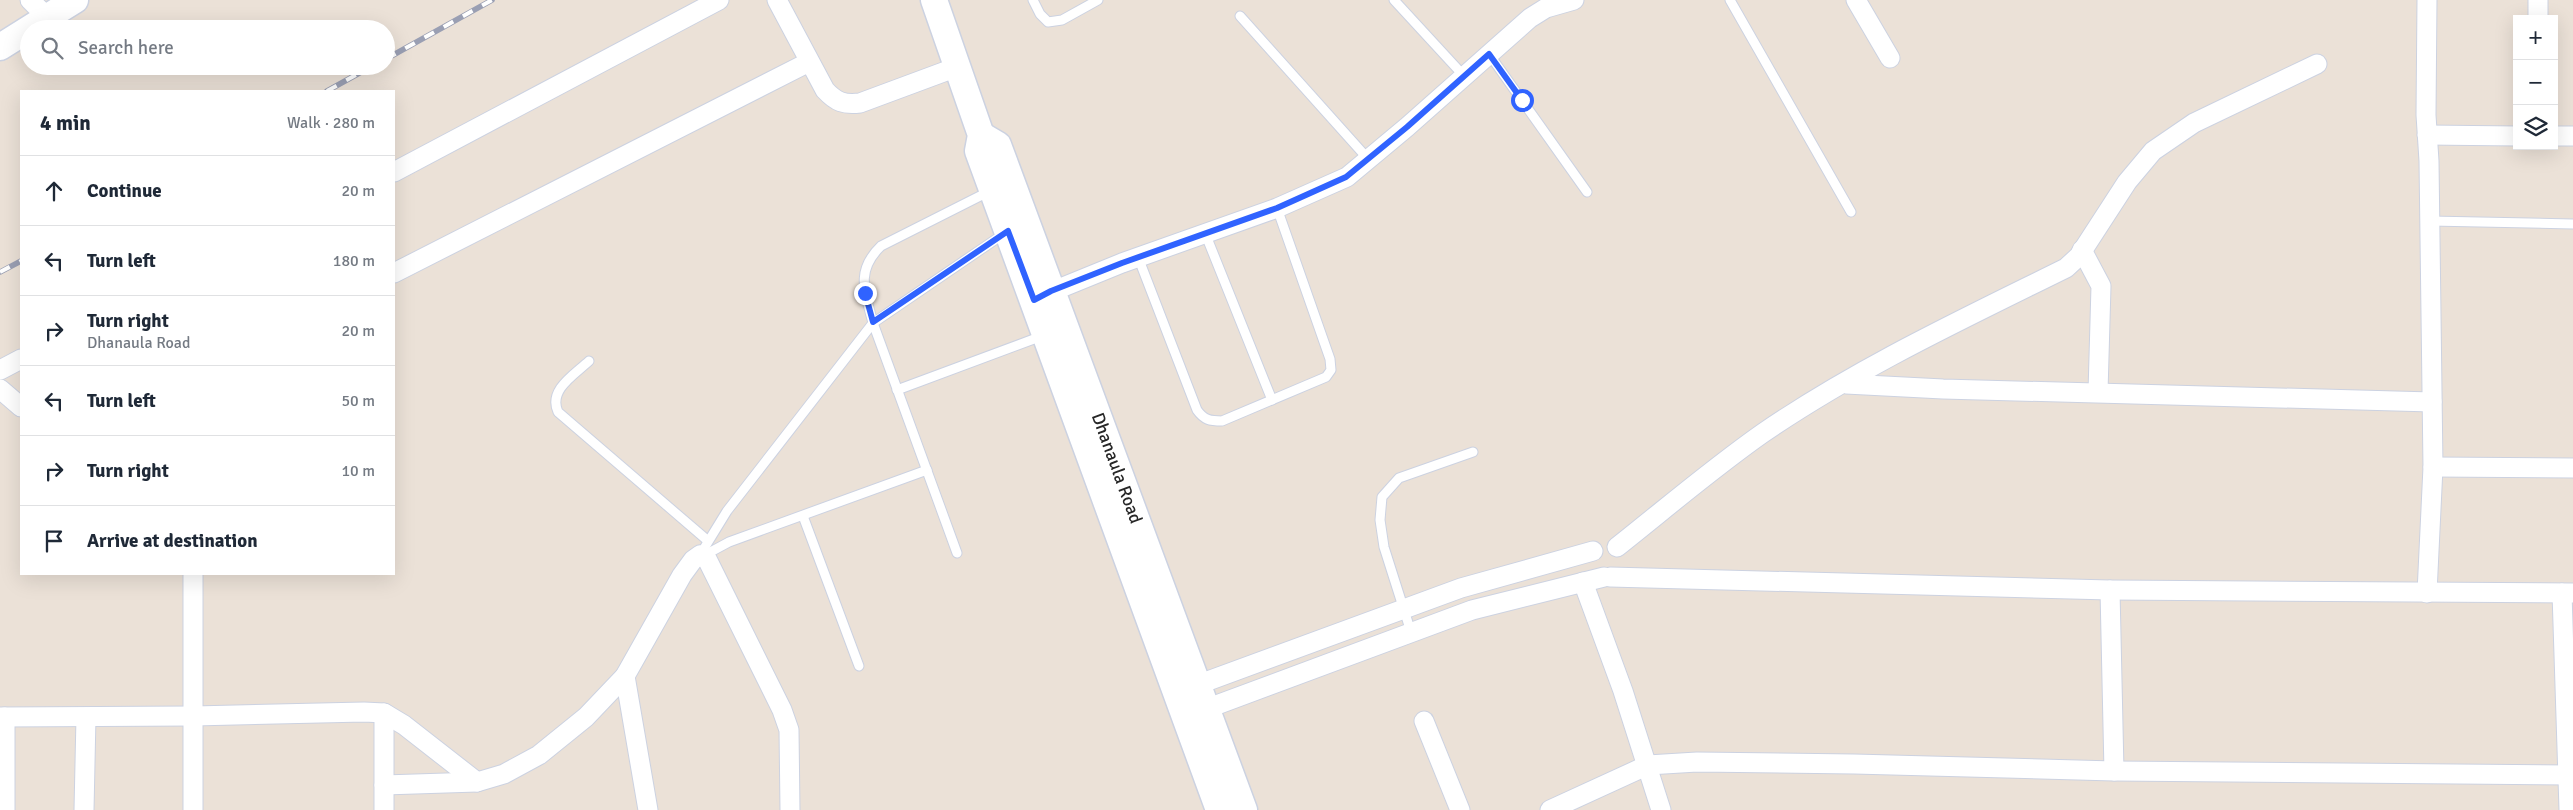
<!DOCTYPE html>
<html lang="en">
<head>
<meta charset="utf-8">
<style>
  :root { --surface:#fff; --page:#f2f2f3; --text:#1f2937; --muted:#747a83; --line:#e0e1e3 }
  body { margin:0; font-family:Signika,sans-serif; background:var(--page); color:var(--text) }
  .controls { position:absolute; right:15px; top:15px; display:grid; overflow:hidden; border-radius:0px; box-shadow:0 5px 20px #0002 }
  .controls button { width:45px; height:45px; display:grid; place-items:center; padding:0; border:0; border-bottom:1px solid var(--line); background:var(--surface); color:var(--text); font:25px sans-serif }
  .stop { position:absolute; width:15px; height:15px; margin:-11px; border:4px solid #3063ff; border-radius:50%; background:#fff }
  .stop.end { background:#3063ff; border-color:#fff; box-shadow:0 1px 5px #0008 }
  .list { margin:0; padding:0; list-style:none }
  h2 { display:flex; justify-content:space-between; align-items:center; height:65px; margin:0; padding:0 20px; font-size:21px }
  h2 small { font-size:16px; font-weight:400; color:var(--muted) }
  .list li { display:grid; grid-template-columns:32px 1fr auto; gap:15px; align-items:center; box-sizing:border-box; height:70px; padding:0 20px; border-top:1px solid var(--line) }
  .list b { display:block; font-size:19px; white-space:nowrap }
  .list p { margin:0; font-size:16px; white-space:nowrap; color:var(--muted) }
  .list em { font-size:16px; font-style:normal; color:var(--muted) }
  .icon { flex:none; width:28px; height:28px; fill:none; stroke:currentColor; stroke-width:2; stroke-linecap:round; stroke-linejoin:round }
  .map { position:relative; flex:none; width:2573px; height:810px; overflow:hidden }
  .search { position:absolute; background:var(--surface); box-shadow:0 5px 20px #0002; left:20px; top:20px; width:375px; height:55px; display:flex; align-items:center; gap:12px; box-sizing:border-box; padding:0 18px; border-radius:28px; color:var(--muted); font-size:19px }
  .panel { position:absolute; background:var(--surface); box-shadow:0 5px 20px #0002; left:20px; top:90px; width:375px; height:485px; border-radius:0px }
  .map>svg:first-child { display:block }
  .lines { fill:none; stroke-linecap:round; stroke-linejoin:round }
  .lane-casing { stroke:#ccd2e1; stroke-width:11 }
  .street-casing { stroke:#ccd2e1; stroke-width:21 }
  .secondary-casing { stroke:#ccd2e1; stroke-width:29 }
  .lane { stroke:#fff; stroke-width:9 }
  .street { stroke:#fff; stroke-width:19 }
  .secondary { stroke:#fff; stroke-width:26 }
  .rail-casing { stroke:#9a9fb3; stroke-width:5.5 }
  .rail { stroke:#fff; stroke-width:4; stroke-dasharray:11; stroke-linecap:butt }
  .route { stroke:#3063ff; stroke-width:6 }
  .labels { text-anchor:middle; stroke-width:5; stroke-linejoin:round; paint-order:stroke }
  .street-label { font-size:18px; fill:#272727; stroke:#fff }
</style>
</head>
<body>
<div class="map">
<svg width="2573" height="810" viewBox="0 0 2573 810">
  <rect width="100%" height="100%" fill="#ebe1d7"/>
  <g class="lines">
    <g class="lane-casing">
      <g id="lane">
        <path d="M1033,0L1040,14L1048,22L1062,20L1098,0"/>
        <path d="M1394,0L1464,76"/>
        <path d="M1730,0L1851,212"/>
        <path d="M1240,16L1369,160"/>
        <path d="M1489,54L1587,192"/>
        <path d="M2430,221L2573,224"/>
        <path d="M1205,233L1272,400"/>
        <path d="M1138,257L1197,410C1204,420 1210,421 1222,421L1326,377L1331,370L1330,359L1277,208"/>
        <path d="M589,361C574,375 548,390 558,412L707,540"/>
        <path d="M897,390L1042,336"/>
        <path d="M803,516L859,666"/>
        <path d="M957,553L873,323C865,292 855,271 881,246L990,191"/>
        <path d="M700,555L727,511L873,323L1005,233"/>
        <path d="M703,556L729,542L927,470"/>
        <path d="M1411,632L1384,547L1380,520L1382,497L1399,478L1473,452"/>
      </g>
    </g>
    <g class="street-casing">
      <g id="street">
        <path d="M30,0L47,17"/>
        <path d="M777,0L825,90C836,102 844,105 860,103L957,67"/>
        <path d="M1856,0L1890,58"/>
        <path d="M2427,0L2426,115L2429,161L2433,467L2427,593"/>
        <path d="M2538,19V0"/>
        <path d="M2427,135L2517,136"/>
        <path d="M2554,136H2573"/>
        <path d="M394,172L719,0"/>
        <path d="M2082,250L2101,286L2098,392"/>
        <path d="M394,273L809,62"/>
        <path d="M1041,296L1122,263L1277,208L1347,177L1407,127L1530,18L1546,8L1574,0"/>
        <path d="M0,370L21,359"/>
        <path d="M1846,384L1943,389L2432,402"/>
        <path d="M0,389L21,407"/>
        <path d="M2433,467L2573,468"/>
        <path d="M1617,547C1665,509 1713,468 1763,433C1858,368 1963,319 2066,268L2079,256L2127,182L2153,151L2194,123L2317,64"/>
        <path d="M1610,577L2110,590L2573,593"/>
        <path d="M1583,582L1623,691L1661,810"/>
        <path d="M2110,590L2114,771"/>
        <path d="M2562,593L2569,810"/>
        <path d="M625,676L648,810"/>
        <path d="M1186,689L1461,588L1593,551"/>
        <path d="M1195,713L1472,610L1604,577"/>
        <path d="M0,717L194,716L364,712L384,713L404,725L477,782"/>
        <path d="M5,717V810"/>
        <path d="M1424,721L1460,810"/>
        <path d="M384,785L477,782L504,774L539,755L586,717L625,676L682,575L693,560L700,555L707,559L782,710L789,730L790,810"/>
        <path d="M84,810L86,717"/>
        <path d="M193,810V574"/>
        <path d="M384,810V713"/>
        <path d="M1550,810L1648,765L1697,762L1854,764L2114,771L2569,775"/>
      </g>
    </g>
    <g class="secondary-casing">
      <g id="secondary">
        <path d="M934,0L981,135L978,151L1219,810"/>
        <path d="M0,47L75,0"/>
        <path d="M981,135L998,145L1244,810"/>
      </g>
    </g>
    <use href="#lane" class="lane"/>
    <use href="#street" class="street"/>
    <use href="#secondary" class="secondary"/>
    <g class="rail-casing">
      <g id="rail">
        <path d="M386,59L492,0"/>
        <path d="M327,91L372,66"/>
        <path d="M0,272L21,261"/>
      </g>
    </g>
    <use href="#rail" class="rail"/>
  </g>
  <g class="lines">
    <path class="route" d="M865,293L873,322L1008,231L1034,300L1051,291L1122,263L1277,208L1346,177L1407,127L1489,54L1522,100"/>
  </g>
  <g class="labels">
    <g class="street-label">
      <text transform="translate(1117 468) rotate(70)" y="6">Dhanaula Road</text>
    </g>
  </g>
</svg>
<div class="controls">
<button>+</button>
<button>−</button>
<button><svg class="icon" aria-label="layers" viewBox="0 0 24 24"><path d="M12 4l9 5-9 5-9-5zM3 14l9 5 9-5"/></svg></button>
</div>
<div class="stop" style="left:1522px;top:100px"></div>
<div class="stop end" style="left:865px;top:293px"></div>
<div class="search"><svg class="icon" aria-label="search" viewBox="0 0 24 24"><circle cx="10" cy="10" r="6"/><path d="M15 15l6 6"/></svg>Search here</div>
<section class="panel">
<h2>4 min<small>Walk · 280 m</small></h2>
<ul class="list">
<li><svg class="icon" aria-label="ahead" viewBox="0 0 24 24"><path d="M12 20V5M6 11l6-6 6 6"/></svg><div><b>Continue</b></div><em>20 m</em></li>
<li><svg class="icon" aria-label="left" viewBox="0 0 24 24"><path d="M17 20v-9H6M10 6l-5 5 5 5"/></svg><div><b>Turn left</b></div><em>180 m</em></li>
<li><svg class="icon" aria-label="right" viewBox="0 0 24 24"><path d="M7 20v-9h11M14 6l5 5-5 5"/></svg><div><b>Turn right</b><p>Dhanaula Road</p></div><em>20 m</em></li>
<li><svg class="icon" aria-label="left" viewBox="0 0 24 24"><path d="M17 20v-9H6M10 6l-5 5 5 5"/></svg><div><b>Turn left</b></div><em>50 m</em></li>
<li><svg class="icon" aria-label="right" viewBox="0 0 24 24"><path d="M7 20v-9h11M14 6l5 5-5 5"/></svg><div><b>Turn right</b></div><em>10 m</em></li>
<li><svg class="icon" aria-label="arrive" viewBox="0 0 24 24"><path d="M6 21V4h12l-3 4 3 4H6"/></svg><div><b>Arrive at destination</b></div></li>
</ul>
</section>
</div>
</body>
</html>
